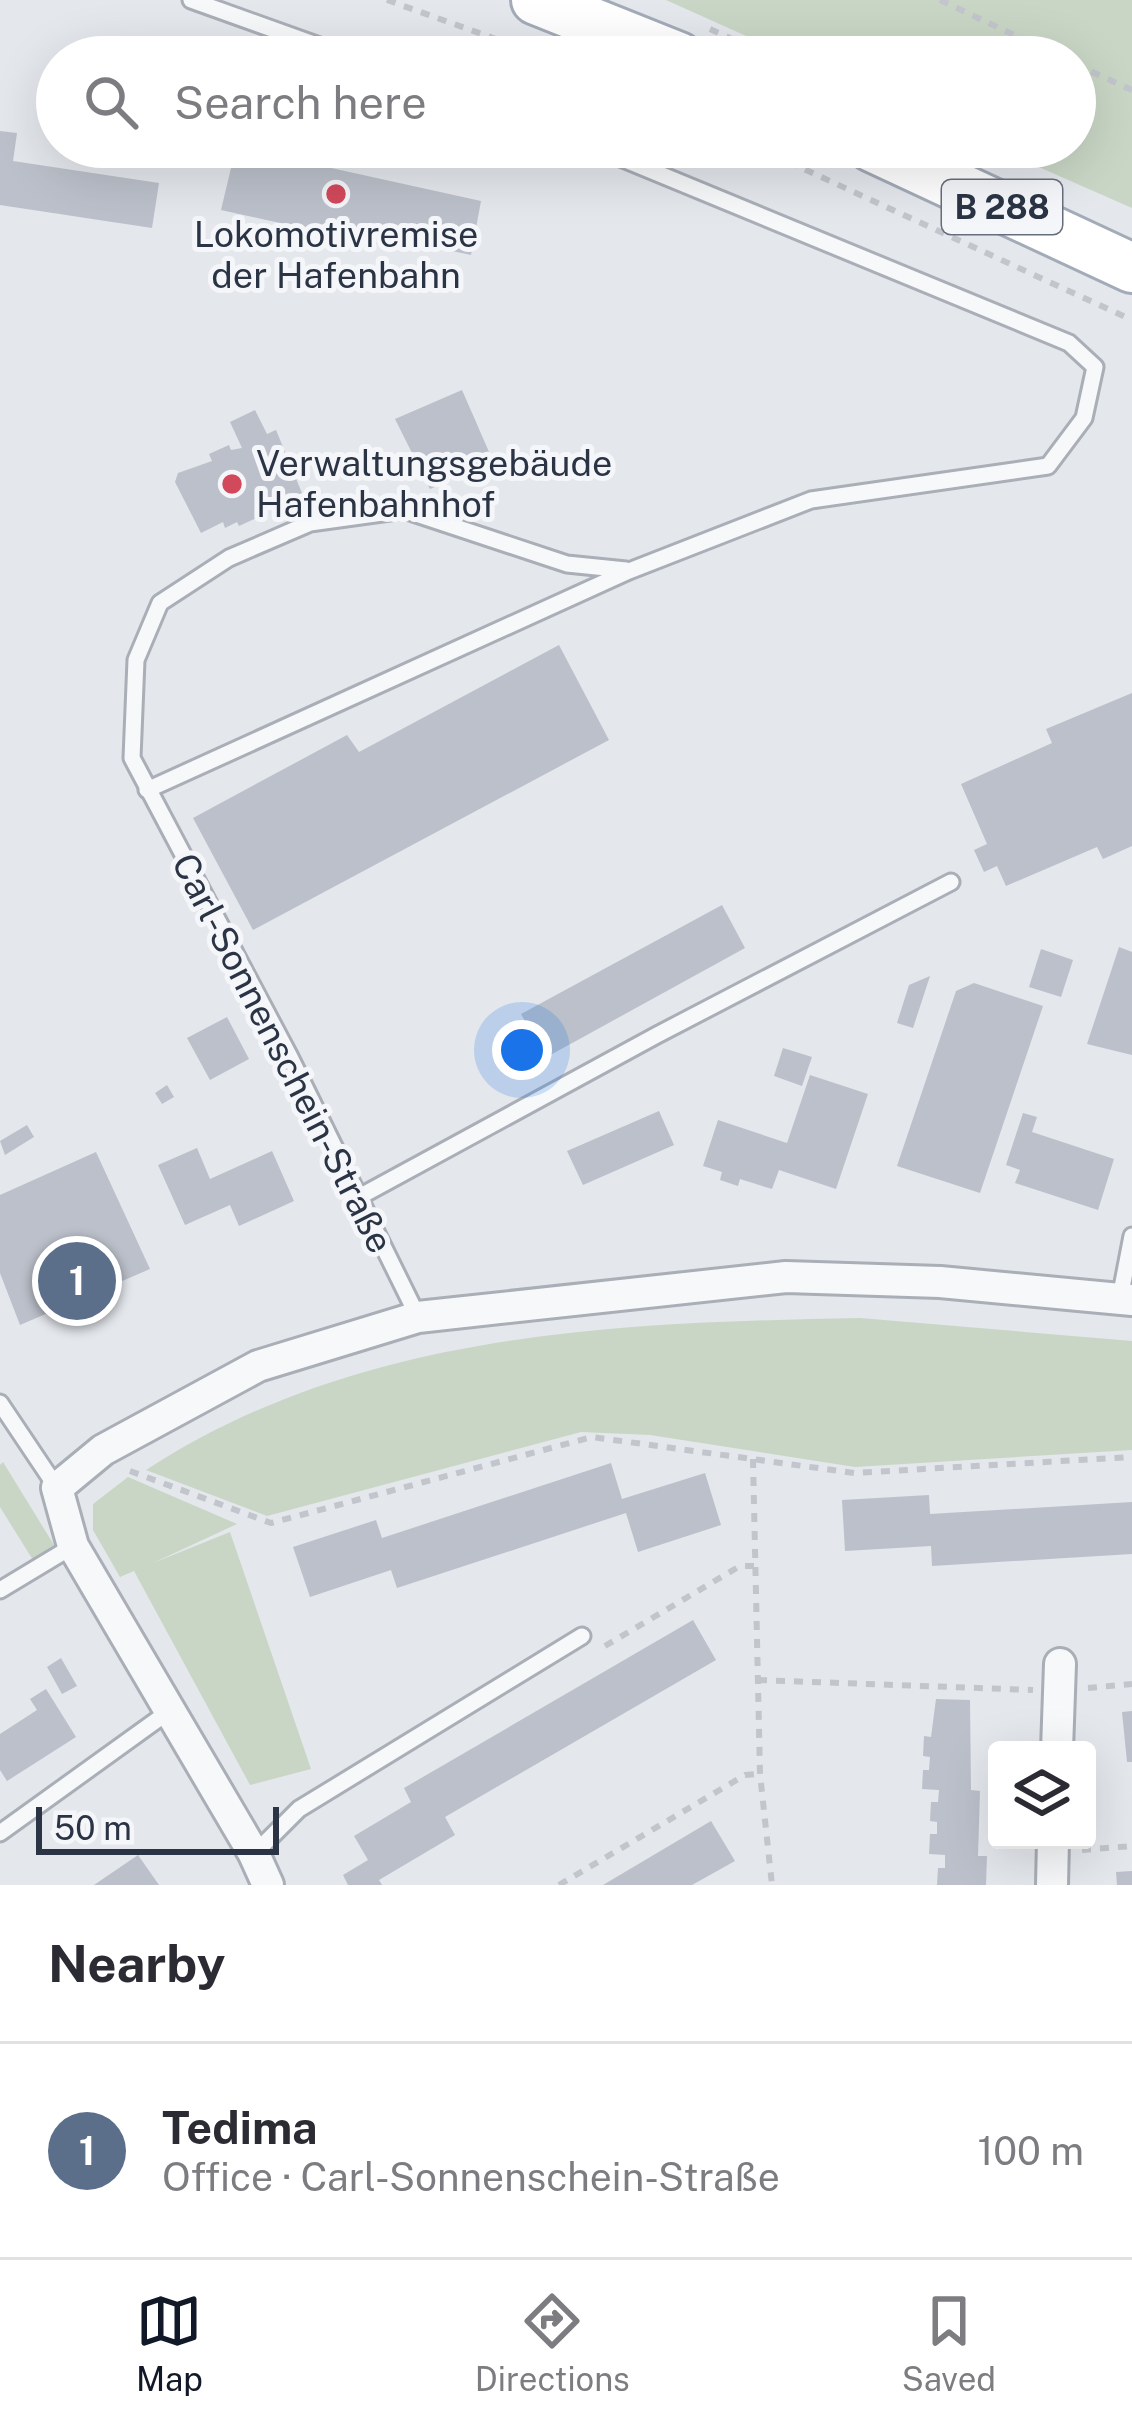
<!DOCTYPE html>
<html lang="en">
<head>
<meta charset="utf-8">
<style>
  :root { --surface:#fff; --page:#f2f2f3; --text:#2b2b33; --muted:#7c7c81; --line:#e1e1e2; --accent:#111827 }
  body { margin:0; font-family:"Public Sans",sans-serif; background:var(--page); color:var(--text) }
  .controls { position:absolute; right:36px; bottom:36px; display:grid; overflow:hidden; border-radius:12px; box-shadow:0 12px 48px #0002 }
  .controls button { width:108px; height:108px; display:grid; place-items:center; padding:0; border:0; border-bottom:3px solid var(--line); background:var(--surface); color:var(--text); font:60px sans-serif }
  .scale { position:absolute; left:36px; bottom:30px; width:243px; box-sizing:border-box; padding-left:12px; border:6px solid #2b3445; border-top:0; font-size:33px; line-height:42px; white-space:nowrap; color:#2b3445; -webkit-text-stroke:9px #f4f6f9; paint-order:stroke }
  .you { position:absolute; left:522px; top:1050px; width:42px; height:42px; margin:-30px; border:9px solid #fff; border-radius:50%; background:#1a73e8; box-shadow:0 0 0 18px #1a73e833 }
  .badge { display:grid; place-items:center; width:78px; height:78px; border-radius:50%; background:var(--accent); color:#fff; font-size:39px; font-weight:700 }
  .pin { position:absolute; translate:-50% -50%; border:6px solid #fff; box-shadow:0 3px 12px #0006 }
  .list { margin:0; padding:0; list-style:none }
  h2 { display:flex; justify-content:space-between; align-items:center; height:156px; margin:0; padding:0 48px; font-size:51px }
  h2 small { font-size:39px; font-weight:400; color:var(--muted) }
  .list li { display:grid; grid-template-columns:78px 1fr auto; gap:36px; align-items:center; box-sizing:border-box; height:216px; padding:0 48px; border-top:3px solid var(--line) }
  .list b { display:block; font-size:45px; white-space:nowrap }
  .list p { margin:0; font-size:39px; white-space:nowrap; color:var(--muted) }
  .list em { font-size:39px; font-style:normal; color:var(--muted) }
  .icon { flex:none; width:66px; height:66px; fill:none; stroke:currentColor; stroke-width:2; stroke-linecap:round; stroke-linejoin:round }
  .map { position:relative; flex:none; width:1132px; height:1885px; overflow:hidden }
  .search { position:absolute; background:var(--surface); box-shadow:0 12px 48px #0002; left:36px; right:36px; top:36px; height:132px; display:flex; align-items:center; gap:30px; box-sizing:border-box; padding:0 42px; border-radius:66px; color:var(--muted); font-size:45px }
  .sheet { height:372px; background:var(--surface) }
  nav { display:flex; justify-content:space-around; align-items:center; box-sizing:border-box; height:168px; border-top:3px solid var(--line); background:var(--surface); font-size:33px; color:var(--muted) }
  nav a { display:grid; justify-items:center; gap:6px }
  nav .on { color:var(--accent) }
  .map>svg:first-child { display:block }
  .green { fill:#c9d6c5 }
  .building { fill:#bbc0ca }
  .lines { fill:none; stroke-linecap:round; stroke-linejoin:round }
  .lane-casing { stroke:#a9aeb7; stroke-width:21 }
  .street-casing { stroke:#a9aeb7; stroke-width:36 }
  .primary-casing { stroke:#a3abb8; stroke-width:54 }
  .path { stroke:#c2c5cb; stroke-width:6; stroke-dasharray:9 9; stroke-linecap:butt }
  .lane { stroke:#f7f8fa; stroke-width:15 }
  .street { stroke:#f7f8fa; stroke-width:30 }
  .primary { stroke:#fff; stroke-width:48 }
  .poi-dot { fill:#d1495b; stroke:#f4f6f9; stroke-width:4.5 }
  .labels { text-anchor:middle; stroke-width:10; stroke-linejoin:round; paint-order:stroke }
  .shield { fill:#f4f6f9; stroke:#676e7b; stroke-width:3 }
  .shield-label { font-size:33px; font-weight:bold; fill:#2b3445 }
  .poi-label { font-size:36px; fill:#2b3445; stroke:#f4f6f9 }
  .street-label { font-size:36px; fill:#2b3445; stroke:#f4f6f9 }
</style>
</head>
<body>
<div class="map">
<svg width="1132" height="1885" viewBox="0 0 1132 1885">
  <rect width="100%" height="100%" fill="#e4e7ec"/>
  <g class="green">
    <path d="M666,0H1132V208L993,147H1075V57H793Z"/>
    <path d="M860,1318L1132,1341V1450L855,1467L650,1435L581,1432L267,1516L146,1470C360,1331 613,1323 860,1318Z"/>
    <path d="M3,1462L54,1545L33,1560L0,1507V1465Z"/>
    <path d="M128,1477L237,1524L153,1563L230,1532L311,1769L250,1785L134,1571L120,1577L93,1530V1504Z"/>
  </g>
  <g class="building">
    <path d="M0,131L17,133L13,161L159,183L152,228L0,205Z"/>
    <path d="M236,147L481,201L471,255L400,240L398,249L221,210Z"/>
    <path d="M462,390L493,461L430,489L395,419Z"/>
    <path d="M255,410L267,434L276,430L302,493L291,498L289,493L269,501L272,507L259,512L261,516L239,526L237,522L225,528L223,522L201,533L175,482L178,473L212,461L209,454L229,445L231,450L242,448L230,422Z"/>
    <path d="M559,645L609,740L253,930L193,818L347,735L359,752Z"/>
    <path d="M1132,693V846L1103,859L1097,847L1006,886L997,866L984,872L974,850L987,844L961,784L1052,743L1046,729Z"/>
    <path d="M722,905L745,948L545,1058L521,1014Z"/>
    <path d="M1119,947L1132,952V1055L1087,1044Z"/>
    <path d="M1041,949L1073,960L1061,997L1029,987Z"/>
    <path d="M930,976L913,1028L897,1023L909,985Z"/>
    <path d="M974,983L1043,1006L980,1193L897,1166L956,991Z"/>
    <path d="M227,1017L249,1059L210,1080L187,1038Z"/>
    <path d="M783,1048L812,1057L802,1086L774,1076Z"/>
    <path d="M810,1075L868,1094L836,1189L779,1170L772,1189L740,1179L738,1186L720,1180L722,1172L703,1166L718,1120L787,1143Z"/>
    <path d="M167,1085L174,1097L162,1104L155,1093Z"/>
    <path d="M659,1111L674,1145L583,1185L567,1151Z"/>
    <path d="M1023,1113L1037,1117L1032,1132L1114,1159L1098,1210L1015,1183L1020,1170L1006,1165Z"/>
    <path d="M27,1125L34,1137L5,1155L0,1141Z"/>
    <path d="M197,1148L210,1179L272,1151L294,1201L239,1226L230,1205L185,1225L158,1165Z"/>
    <path d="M96,1152L150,1269L20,1325L0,1273V1195Z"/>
    <path d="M611,1463L622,1499L705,1473L721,1525L638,1552L626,1513L397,1588L391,1570L310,1597L293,1547L376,1520L382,1538Z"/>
    <path d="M929,1495L930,1514L1132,1502V1554L932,1566L931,1546L845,1551L842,1500Z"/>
    <path d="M693,1620L716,1660L445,1817L455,1835L379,1880L382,1885H348L343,1875L368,1860L354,1836L411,1802L404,1788Z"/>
    <path d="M61,1658L77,1686L62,1694L47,1667Z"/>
    <path d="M46,1689L76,1737L7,1781L0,1770V1734L37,1710L30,1699Z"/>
    <path d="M936,1699L970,1700L971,1790L980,1791L978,1856H987L986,1885H937L938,1868H945V1855L929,1854L930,1834H937V1822L930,1821L931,1802H938L939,1790L922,1789L923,1770H929L930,1757L923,1756L924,1736L931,1737Z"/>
    <path d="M1132,1711V1762H1127L1122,1712Z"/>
    <path d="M711,1821L735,1861L692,1885H603Z"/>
    <path d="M138,1855L159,1885H94Z"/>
    <path d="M1132,1871V1885H1117L1116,1872Z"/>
  </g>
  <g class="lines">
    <g class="lane-casing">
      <g id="lane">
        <path d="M191,0L350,57"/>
        <path d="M147,790L629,571L811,500L1048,466L1084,418L1095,367L1069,343L594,147"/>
        <path d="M359,1197L657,1035L951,882"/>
        <path d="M1120,1298L1132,1236"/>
        <path d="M418,1317L290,1057L132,758L136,660L160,603L229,558L310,523L404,510L567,564L626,570"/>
        <path d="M0,1403L57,1488"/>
        <path d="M0,1590L73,1546"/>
        <path d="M0,1833L168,1712"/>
        <path d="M254,1854L299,1809L582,1636"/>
      </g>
    </g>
    <g class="street-casing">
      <g id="street">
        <path d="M1057,1750L1060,1664"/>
        <path d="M268,1885L254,1854L73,1546L57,1488L103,1450L258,1366L418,1317L786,1277L940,1282L1132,1300"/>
        <path d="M1052,1885L1053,1840"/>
      </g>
    </g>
    <g class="primary-casing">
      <g id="primary">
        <path d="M536,0L679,57"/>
        <path d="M872,147L1132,268"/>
      </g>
    </g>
    <g class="path">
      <path d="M387,0L546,57"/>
      <path d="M940,0L1061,57"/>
      <path d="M710,29L772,57"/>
      <path d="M1075,64L1132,90"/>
      <path d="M756,147L1132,320"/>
      <path d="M753,1459L760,1774L772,1885"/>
      <path d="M130,1471L271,1523L592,1437L854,1473L1132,1457"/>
      <path d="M605,1646L740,1566H754"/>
      <path d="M758,1680L1033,1690"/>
      <path d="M1088,1688L1132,1684"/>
      <path d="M1082,1850L1132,1846"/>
      <path d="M559,1885L745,1775L759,1774"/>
    </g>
    <use href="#lane" class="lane"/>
    <use href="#street" class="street"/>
    <use href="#primary" class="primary"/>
  </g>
  <g class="poi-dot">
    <circle cx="336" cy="194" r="12"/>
    <circle cx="232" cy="484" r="12"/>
  </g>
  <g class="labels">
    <rect class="shield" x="942" y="180" width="120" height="54" rx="9"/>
    <g class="shield-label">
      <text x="1002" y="219">B 288</text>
    </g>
    <g class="poi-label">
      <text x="336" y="247">Lokomotivremise<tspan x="336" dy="41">der Hafenbahn</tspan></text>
      <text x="256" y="476" text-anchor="start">Verwaltungsgebäude<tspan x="256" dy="41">Hafenbahnhof</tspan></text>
    </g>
    <g class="street-label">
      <text transform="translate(283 1053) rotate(63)" y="13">Carl-Sonnenschein-Straße</text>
    </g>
  </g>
</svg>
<div class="controls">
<button><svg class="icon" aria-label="layers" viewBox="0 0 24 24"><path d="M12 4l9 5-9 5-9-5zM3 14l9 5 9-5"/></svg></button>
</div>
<div class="scale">50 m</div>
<div class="you"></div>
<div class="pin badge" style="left:77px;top:1281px;background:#5c6f8a">1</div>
<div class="search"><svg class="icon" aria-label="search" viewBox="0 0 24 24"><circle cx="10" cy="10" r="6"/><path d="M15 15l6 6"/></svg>Search here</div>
</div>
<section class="sheet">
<h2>Nearby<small></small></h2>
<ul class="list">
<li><span class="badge" style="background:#5c6f8a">1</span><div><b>Tedima</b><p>Office · Carl-Sonnenschein-Straße</p></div><em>100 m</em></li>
</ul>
</section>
<nav>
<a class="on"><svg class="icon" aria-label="map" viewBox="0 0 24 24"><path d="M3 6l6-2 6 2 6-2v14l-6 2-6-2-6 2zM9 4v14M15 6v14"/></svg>Map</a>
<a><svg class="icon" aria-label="directions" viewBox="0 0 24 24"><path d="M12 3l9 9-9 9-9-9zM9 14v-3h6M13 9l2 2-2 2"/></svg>Directions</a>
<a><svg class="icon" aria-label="saved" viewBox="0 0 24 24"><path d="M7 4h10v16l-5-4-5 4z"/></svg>Saved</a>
</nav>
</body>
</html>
